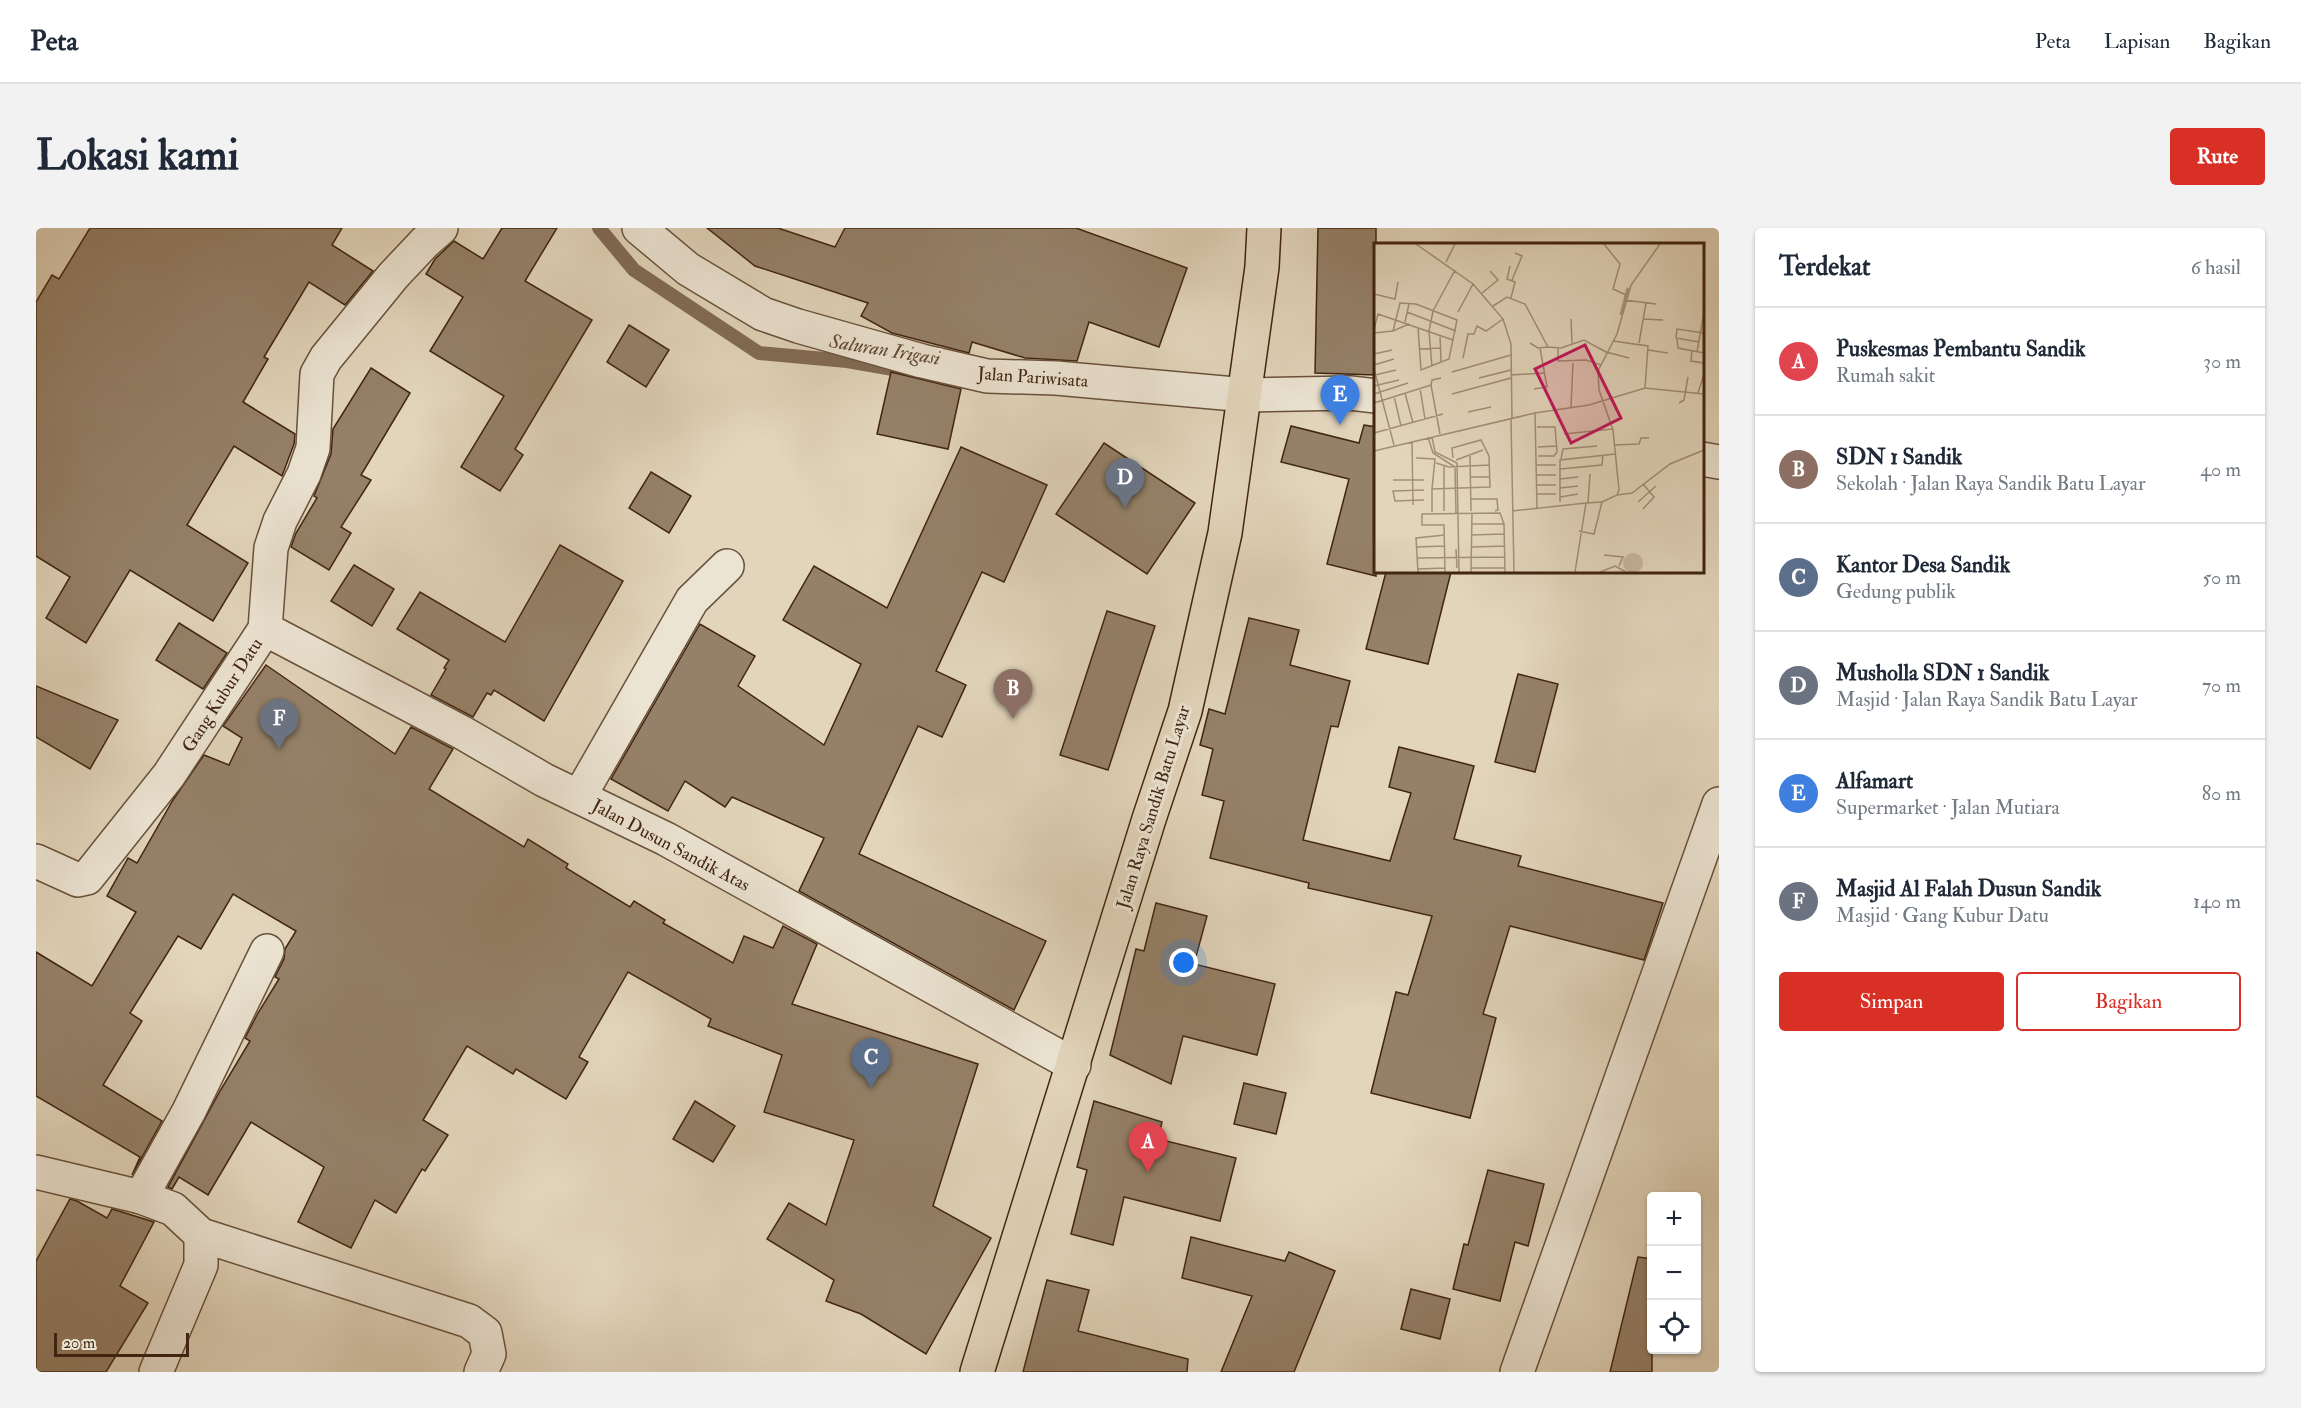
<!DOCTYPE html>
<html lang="id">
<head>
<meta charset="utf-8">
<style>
  :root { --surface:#fff; --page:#f2f2f3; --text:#1f2937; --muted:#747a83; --line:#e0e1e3; --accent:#d93025 }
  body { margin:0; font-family:"IM FELL Double Pica",serif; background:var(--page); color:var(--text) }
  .controls { position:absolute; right:18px; bottom:18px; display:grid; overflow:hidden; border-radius:6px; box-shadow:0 2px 4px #0004 }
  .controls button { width:54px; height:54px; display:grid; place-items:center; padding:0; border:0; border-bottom:2px solid var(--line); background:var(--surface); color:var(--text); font:30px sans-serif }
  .scale { position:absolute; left:18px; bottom:15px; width:135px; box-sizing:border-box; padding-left:6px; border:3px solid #412510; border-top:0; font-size:16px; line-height:21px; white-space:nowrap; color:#412510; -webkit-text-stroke:4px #ece4d3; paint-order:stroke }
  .you { position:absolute; left:1148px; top:735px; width:21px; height:21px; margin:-15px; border:4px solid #fff; border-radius:50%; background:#1a73e8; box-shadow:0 0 0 9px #1a73e833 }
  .badge { display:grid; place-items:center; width:39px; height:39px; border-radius:50%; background:var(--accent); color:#fff; font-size:20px; font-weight:700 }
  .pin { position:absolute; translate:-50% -50px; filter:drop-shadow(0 2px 3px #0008) }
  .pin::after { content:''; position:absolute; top:32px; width:21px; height:18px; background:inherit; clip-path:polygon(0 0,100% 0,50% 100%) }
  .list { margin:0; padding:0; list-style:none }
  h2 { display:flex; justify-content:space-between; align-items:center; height:78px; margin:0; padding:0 24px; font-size:26px }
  h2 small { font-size:20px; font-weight:400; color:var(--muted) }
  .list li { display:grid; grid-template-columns:39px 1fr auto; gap:18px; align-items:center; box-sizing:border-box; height:108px; padding:0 24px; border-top:2px solid var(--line) }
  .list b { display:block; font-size:22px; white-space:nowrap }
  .list p { margin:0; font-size:20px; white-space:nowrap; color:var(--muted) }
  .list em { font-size:20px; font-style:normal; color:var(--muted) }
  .actions { display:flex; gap:12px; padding:18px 24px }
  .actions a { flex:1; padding:14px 0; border:2px solid var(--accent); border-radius:6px; text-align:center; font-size:21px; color:var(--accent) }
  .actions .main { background:var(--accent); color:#fff }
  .icon { flex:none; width:33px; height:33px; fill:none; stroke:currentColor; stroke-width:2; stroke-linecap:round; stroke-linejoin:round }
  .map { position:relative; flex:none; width:1683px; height:1144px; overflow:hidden; border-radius:6px }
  header { display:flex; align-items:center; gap:36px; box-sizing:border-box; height:84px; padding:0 30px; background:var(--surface); border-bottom:2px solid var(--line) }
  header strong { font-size:28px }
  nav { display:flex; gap:33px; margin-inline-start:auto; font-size:21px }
  .intro { display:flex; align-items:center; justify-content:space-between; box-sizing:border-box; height:144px; padding:0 36px }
  h1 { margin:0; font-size:42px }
  .button { padding:15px 27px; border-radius:6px; background:var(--accent); color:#fff; font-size:21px; font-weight:700 }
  main { display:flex; gap:36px; padding:0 36px }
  aside { flex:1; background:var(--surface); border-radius:6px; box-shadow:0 2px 4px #0004 }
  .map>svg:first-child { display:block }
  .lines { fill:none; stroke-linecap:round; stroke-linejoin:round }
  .stream { stroke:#816b54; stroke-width:14 }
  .building { fill:#958169; stroke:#412510; stroke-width:1.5 }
  .minor-casing { stroke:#69513b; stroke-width:36 }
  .major-casing { stroke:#412510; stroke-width:36 }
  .minor { stroke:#ece4d3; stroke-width:33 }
  .major { stroke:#e2d5bb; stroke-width:33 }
  .labels { text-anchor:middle; stroke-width:6; stroke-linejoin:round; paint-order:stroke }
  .street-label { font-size:18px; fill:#412510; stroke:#ece4d3 }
  .water-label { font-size:20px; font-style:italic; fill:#614832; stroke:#ece4d3 }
  .inset-river { fill:none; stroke:#ab9981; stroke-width:3 }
  .inset-road { fill:none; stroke:#a28f77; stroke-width:1.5 }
  .view { fill:#c2185b; fill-opacity:0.15; stroke:#c2185b; stroke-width:3 }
  .inset-edge { fill:none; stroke:#412510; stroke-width:3 }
</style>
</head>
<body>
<header>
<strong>Peta</strong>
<nav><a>Peta</a><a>Lapisan</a><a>Bagikan</a></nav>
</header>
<div class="intro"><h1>Lokasi kami</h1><a class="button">Rute</a></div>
<main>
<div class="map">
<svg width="1683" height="1144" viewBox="0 0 1683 1144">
  <rect width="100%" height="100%" fill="#e2d5bb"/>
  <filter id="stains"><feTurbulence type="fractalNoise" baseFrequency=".00333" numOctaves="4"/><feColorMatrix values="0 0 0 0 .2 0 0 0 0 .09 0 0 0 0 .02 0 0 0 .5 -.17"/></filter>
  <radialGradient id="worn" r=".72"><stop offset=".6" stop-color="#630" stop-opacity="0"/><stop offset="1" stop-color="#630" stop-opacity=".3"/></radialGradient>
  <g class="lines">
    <path class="stream" d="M563,0L598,42L723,125L811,133L863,142"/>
  </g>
  <g class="building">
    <path d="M54,0H306L296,17L337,43L309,77L273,54L228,129L232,131L207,174L259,206L258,216L246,248L198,218L151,297L212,335L177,393L94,342L50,415L10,390L34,349L0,328V74L16,47L23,51Z"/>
    <path d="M466,0H521L489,53L556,92L479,221L487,227L464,263L425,239L468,168L394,123L427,69L390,46L399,31L418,13L447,31Z"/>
    <path d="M671,0H742L799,19L809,0H1040L1151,40L1123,119L1053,94L1041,133L989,130L936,114L933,125L856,105L825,88L832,75L719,38Z"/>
    <path d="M1282,0H1340V147L1279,145Z"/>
    <path d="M593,97L633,122L610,159L571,134Z"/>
    <path d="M335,140L374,165L325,247L335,252L305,299L315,305L293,342L255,319L260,305L281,270L278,268L295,226L297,201Z"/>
    <path d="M855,144L925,161L912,221L841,206Z"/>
    <path d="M1328,197L1340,199V348L1291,336L1313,251L1245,234L1255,198L1323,215Z"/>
    <path d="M1068,215L1159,275L1111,346L1020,286Z"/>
    <path d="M925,219L1011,257L968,354L946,344L900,443L930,457L906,509L882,498L823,626L1010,713L978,782L763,663L788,610L696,569L689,579L649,553L632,583L575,551L664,396L719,428L702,458L788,517L825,436L747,392L778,338L851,380Z"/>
    <path d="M615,244L655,268L633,305L593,280Z"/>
    <path d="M524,317L587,353L508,493L458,462L455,467L451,465L437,489L395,467L410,441L408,440L413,432L361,401L384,364L469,414Z"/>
    <path d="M318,337L358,361L336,398L295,373Z"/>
    <path d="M1350,344H1415L1392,436L1330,421Z"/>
    <path d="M1071,383L1119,398L1072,542L1024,527Z"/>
    <path d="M1213,390L1263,402L1254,437L1314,453L1302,499L1295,498L1267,612L1354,633L1375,565L1353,559L1363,519L1438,538L1418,611L1485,628L1482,638L1627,675L1608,732L1474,698L1447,786L1460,790L1434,890L1335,865L1360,764L1372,767L1396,688L1272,660L1273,655L1174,630L1188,573L1166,567L1177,521L1164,517L1173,481L1189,486Z"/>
    <path d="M143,395L191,425L167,461L120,432Z"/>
    <path d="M230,437L359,526L375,499L417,521L393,561L488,619L492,611L532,636L530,640L594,679L598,673L629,692L627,695L697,735L708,708L737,720L747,698L781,716L756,776L942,836L897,978L955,1010L890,1126L825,1086L790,1073L798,1052L731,1011L753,975L790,997L818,912L728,884L746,827L672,798L675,791L592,744L543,829L552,834L530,871L480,841L477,846L431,818L387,892L412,907L389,943L386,941L360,985L339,972L315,1020L262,994L288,939L215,894L172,967L143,949L136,961L132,959L184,863L214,813L209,810L222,785L243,751L239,749L248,731L249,721L260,703L197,666L165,721L142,708L94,785L106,793L67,857L126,893L96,947L104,929L0,868V724L56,758L100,684L71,668L92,630L101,635L137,572L168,527L193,537L206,510L187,498Z"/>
    <path d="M1482,446L1522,456L1499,544L1459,534Z"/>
    <path d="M0,458L82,492L54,541L0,509Z"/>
    <path d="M1120,675L1171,688L1158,736L1239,756L1221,827L1147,808L1135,856L1074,827L1100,721L1108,723Z"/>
    <path d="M1208,855L1250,865L1240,906L1198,896Z"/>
    <path d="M659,873L699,898L677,934L637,911Z"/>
    <path d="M1058,873L1126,894L1122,911L1200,930L1184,993L1088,969L1077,1017L1035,1006L1051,942L1041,939Z"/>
    <path d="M1452,942L1508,956L1492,1018L1479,1014L1464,1073L1417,1061L1428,1016L1432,1017Z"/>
    <path d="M34,971L41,973L71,990L76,981L118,994L84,1058L112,1075L70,1144H0V1033Z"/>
    <path d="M1155,1009L1249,1033L1253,1024L1299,1043L1258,1144H1185L1216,1068L1146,1050Z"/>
    <path d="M1602,1029L1616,1031V1144H1574Z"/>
    <path d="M1011,1052L1053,1062L1042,1103L1152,1131L1151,1144H987Z"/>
    <path d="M1375,1061L1414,1071L1404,1111L1365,1101Z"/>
  </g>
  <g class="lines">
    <g class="minor-casing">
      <g id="minor">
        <path d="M603,0L652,41L727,86L762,98L886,133L951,148L1020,150L1210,167L1314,165L1340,168"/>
        <path d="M1666,231L1683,234"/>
        <path d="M229,401L427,505L508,552L630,611L1038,837"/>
        <path d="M543,569L656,372L691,338"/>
        <path d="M0,633L42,652L51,650L133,547L229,401L235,320L244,293L268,246L277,220L281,146L290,130L357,48L389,14L405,0"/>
        <path d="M0,944L105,969L137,981L165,1007L433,1093L449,1105L453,1126L445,1144"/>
        <path d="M105,969L153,883L231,723"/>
        <path d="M120,1144L165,1037V1007"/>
        <path d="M1481,1144L1683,576"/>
      </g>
    </g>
    <g class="major-casing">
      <path id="major" d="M941,1144L1113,591L1149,483L1189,305L1226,39L1228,0"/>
    </g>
    <use href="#minor" class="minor"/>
    <use href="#major" class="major"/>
  </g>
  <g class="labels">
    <g class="street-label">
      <text transform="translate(997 149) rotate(4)" y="6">Jalan Pariwisata</text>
      <text transform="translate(186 467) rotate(-57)" y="6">Gang Kubur Datu</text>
      <text transform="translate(1117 579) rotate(-73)" y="6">Jalan Raya Sandik Batu Layar</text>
      <text transform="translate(635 617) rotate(28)" y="6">Jalan Dusun Sandik Atas</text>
    </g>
    <g class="water-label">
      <text transform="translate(849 121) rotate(9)" y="7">Saluran Irigasi</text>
    </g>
  </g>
  <g transform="translate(1338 15)">
    <rect width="330" height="330" fill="#e2d5bb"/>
    <path d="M249 320a10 10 0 1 1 20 0a10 10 0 1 1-20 0Z" fill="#c7b79e"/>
    <path class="inset-river" d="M247,72L254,45"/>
    <path class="inset-road" d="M42,1L99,41L129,76L137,101L138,176M230,1L246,21L239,46L252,52M72,19L81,1M136,23L133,36L141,39L137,55M138,37L148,13L141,10M108,50L124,37L116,28M0,51L21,56L24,39M250,57L282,61M119,63L133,54L151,61L174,104L187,105L210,97L232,109M33,69L82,88M84,69L99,41M197,76L198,100M269,76L289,77M31,79L35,61M0,86L4,71L79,97M19,88L26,60L42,61L83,77L75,116L47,127L44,84M0,90L19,88L35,81M66,92L67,119M303,96L304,105L330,110M239,98L274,103L271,145M325,99L302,95L303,86L330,90M156,100L164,105L174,104M265,100L272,60M184,104V118L212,117L227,122M46,106L66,105M274,107L294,110M318,108L317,118L330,120M232,109L255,115M323,109L330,69M0,111L18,107M89,115L94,91H100L103,83L112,88L129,76M0,122L20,116M58,124L55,88L59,68L81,27M0,126L20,202M78,129L137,112M1,132L22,127M137,132L171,130M105,135L137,127M0,143L25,137M46,145L51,176M160,146L173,144L166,105M31,150L39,180M324,150L330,131M0,151L34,140M78,151L137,135M20,153L27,183M0,160L57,142M305,160L310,157L314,134M197,164L199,120M94,169L117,164M161,170L163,265M137,176L140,329M163,184H181L183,209L180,213H164M0,190L69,171M66,191L57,142L58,137L67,135M190,191L238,186M54,194L59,210L81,224L82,271M58,194L61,209L83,220L85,329M38,198L39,262M240,202L265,201L267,195H275M164,204L183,203M0,208L161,170L215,162L271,145L330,151M96,213L97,268M42,215L61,216L58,246L116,244L115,213L107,197L78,205L79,215M187,216L189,206L223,203M82,217L109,207M62,220L75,224L115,222M163,222H182M70,223V268M186,226L228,222L229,212M162,232H182M96,234H115M186,236L204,234M19,237H50M269,241L280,254L269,266M163,242H182M186,245L204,243M58,246V269M50,247L19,248L21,258L50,257M163,251H182M243,252L258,250L296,221L330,207M186,254L204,251M97,256H123L124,267L121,268M186,259V217L241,211M264,259L282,243M214,260L216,231M138,268L212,260M97,281H130L131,329M205,288L220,291L228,259M97,292L130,291M42,304L71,303M97,304L131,303M82,306L83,325M230,312L249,314L245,323M43,315L131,314M97,325H131M44,326L71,325M44,329L42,295L71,292M71,329L70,282H48V271L126,270L130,281M97,329L98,270M201,329L212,260L228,259L243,252L245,247L239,187L225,147L224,128L243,91L257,42L286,1M226,329L241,323L252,329"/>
    <path class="view" d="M211,102L247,175L197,200L161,126Z"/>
    <rect width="330" height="330" class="inset-edge"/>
  </g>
  <rect width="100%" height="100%" filter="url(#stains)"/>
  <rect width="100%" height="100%" fill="url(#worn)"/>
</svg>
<div class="controls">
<button>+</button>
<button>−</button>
<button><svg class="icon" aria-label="locate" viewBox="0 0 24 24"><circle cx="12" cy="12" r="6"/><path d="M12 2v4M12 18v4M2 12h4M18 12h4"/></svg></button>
</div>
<div class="scale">20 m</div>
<div class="you"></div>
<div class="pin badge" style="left:1112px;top:944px;background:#e0444e">A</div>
<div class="pin badge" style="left:977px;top:491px;background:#8d6e63">B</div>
<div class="pin badge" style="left:835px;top:860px;background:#5c6f8a">C</div>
<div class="pin badge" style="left:1089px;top:280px;background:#6b7280">D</div>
<div class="pin badge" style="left:1304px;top:197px;background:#3f7fe0">E</div>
<div class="pin badge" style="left:243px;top:521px;background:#6b7280">F</div>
</div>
<aside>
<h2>Terdekat<small>6 hasil</small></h2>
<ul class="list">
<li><span class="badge" style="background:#e0444e">A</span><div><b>Puskesmas Pembantu Sandik</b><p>Rumah sakit</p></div><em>30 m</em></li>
<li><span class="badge" style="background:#8d6e63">B</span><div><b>SDN 1 Sandik</b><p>Sekolah · Jalan Raya Sandik Batu Layar</p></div><em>40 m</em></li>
<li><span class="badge" style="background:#5c6f8a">C</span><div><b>Kantor Desa Sandik</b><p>Gedung publik</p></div><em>50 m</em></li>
<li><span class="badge" style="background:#6b7280">D</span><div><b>Musholla SDN 1 Sandik</b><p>Masjid · Jalan Raya Sandik Batu Layar</p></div><em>70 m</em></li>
<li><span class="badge" style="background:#3f7fe0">E</span><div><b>Alfamart</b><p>Supermarket · Jalan Mutiara</p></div><em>80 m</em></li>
<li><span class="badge" style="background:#6b7280">F</span><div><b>Masjid Al Falah Dusun Sandik</b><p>Masjid · Gang Kubur Datu</p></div><em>140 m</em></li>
</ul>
<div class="actions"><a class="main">Simpan</a><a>Bagikan</a></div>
</aside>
</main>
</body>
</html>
